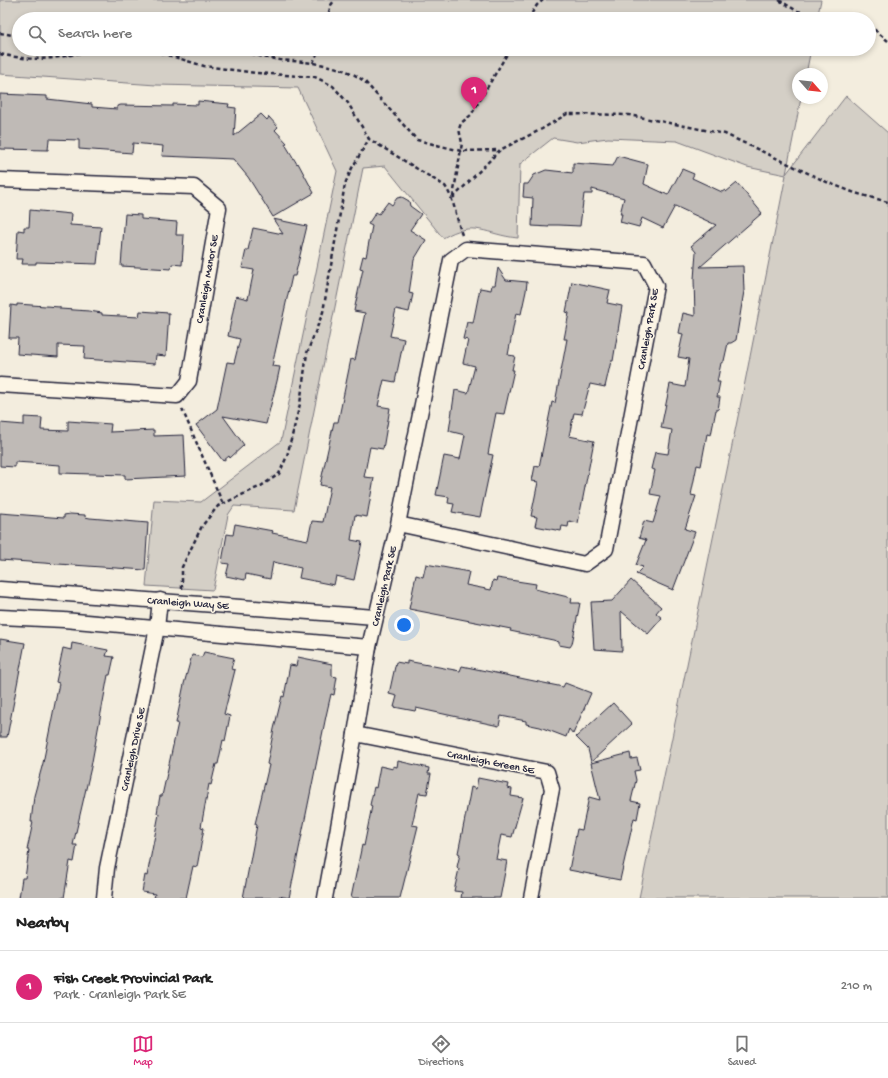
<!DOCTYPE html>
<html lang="en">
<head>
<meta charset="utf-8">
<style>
  :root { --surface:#fff; --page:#f2f2f2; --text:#222; --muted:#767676; --line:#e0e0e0; --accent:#db2777 }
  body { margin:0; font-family:"Gochi Hand",sans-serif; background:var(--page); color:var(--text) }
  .compass { position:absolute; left:792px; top:68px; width:36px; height:36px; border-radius:50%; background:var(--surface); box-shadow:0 2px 6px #0003; rotate:117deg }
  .you { position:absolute; left:404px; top:625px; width:14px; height:14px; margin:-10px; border:3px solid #fff; border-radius:50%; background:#1a73e8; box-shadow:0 0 0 6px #1a73e833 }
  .badge { display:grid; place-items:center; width:26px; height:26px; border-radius:50%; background:var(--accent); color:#fff; font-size:13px; font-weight:700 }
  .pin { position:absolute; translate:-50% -33px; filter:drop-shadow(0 1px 2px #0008) }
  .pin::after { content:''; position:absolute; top:21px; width:14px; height:12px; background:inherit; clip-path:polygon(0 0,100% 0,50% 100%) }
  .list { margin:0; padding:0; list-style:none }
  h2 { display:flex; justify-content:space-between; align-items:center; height:52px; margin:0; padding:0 16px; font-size:17px }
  h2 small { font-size:13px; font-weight:400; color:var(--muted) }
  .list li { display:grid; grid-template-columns:26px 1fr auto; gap:12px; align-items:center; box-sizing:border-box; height:72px; padding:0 16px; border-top:1px solid var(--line) }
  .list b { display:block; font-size:15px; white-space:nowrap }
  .list p { margin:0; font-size:13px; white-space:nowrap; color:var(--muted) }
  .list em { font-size:13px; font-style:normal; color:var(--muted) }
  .icon { flex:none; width:22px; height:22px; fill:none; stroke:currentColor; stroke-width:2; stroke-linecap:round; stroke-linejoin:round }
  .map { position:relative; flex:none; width:888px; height:898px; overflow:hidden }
  .search { position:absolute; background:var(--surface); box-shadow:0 2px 6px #0003; left:12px; right:12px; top:12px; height:44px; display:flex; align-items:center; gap:10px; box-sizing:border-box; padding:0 14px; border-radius:22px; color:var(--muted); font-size:15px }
  .sheet { height:124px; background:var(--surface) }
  nav { display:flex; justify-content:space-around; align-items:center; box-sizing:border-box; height:56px; border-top:1px solid var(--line); background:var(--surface); font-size:11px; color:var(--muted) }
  nav a { display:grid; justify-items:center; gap:2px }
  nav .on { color:var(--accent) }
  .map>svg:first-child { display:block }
  .green { fill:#d4cfc6; stroke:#7b7880 }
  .building { fill:#bfbab6; stroke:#22223b }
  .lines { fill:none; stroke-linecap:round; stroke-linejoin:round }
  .minor-casing { stroke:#22223b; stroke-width:17 }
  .path { stroke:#22223b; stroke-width:2.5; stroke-dasharray:4 3; stroke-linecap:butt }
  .minor { stroke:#fcf5e5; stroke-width:14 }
  .labels { text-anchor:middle; stroke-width:3; stroke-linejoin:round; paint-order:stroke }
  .street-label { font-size:11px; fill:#22223b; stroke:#fcf5e5 }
</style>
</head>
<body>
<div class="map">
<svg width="888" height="898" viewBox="0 0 888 898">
  <rect width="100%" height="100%" fill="#f3edde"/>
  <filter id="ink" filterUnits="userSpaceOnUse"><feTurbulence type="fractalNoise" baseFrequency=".025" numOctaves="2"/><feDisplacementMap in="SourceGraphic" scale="8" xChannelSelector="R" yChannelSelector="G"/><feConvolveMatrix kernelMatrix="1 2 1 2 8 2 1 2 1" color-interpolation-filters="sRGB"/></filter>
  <g filter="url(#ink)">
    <path class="green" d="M0,0H821L817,19H19V49H811L806,74H798V98H801L786,174L846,96L888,133V898H639L742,397L786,175L747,167L677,141L608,138L577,142L553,138L520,164L518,238C486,235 474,219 443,238L385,166L363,168L294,510L234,506L228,515L213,590L146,586L154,500L201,502L281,441L337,171L298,88L156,85L0,74Z"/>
    <g class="building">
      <path d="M0,94L47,96V99L92,104V107L117,109V106L121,105L173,106V104L198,105V101L229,104L228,107L236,108L234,136L261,114L267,120L269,117L278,127L275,130L287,143L285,144L297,164L298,163L314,193L273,217L248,177L233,159L162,156L163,146L133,143L132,153L79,149V140L49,139L48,150L0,149Z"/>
      <path d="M618,156L648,164L644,184L668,195L682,169L694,174L692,178L722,192L725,190L726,192L737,183L762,213L700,267L743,266L744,291L736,340L731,343H728L724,361L721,363L717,382H720L717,397H720L718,410H716L711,435L707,434L701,466L697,465L691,495L696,496L685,529L695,532L673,590L636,574L643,567L636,565L646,540L639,538L644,521L653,523L661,496L650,494L655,470L651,469L655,452L668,454L672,430L661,428L670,384L685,387L689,359L678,357L683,334L679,333L683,313L695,316L694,279L696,252L691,246L716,225L675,206L663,228L642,218L639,227L620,222L622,214H620L624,198L592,189V194H584L580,226L559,225H549V227L532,226L533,198L523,197L524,184H528L534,175L546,170L573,173V163L613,166Z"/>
      <path d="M402,197L409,201L410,206L421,214L410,230L426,240L414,260L409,293L413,294L409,312L396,309L390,336L404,339L395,382L384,380L378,406L390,408L383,449L370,447L364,477L374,478L367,517L355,515L351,540L362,542L354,580L336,576L334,585L299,578L301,568L273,562L270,579L246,574L245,580L226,576L229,564L222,563L223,556L227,534L233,535L235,524L273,531L272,533L308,540L312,521L323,522L330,487L320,485L334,422H338L351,359L355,360L365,313L354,311L363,269L360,268L363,256L366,257L372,226L368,224L376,212L379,214L388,202L392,205L397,198Z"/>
      <path d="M30,210L71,214L70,225L101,227L97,264L36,262V264H22L23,259H16L18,230L24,231V227H29Z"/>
      <path d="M125,214L141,215V219L177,222L176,235H184L182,265L172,264L171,269L121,266Z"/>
      <path d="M273,219L307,226L295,276H292L272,366L280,367L277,381L266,424L223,416L244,445L230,458L229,456L223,461L196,425L217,409L227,362L234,363L240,339L228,336L236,296L248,299L254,270L242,268L246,250H248L253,228L283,234Z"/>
      <path d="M498,268L506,280L527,282L526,291L521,314L516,313L508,355L515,356L512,370H514L504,414L496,413L488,454L493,455L480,517L452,512L454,504L448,503L449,497L436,495L444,456L460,459L465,435L449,431L455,390L468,393L475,366L463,363L468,340L463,339L467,322L473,323L480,288L491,290L492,285H495Z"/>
      <path d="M572,282L610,290L607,303L622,306L613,361H611L605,387L590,384L582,414L574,413L569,436L594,441L578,523L569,521L568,527L562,526L561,531L535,526L537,517L531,516L538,482L532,481L535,466L539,467L552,402L555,403L567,339H564L569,313L566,312Z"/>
      <path d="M17,304L60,307V309L89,311L102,313V315L139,317L140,311L169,313L166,356L156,355L155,364L84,359L85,346L58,345V357L17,354L18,338H9L11,305L17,306Z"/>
      <path d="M24,417L42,418L41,430L68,431V421L111,424L110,432L154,430V436L184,435L186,476L125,479V475L60,473V465L15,462V467L0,466V423L24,425Z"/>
      <path d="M0,513L64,518V515L70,514L85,515V517L90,518L148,523L145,570L0,560Z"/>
      <path d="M426,564L469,572L466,585L491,590L493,580L496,581L497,578L536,584L535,589L572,598L571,603H580L572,644L570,647L559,645V642L553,640L510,631L511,629L409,609L416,575L423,577Z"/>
      <path d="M631,580L661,607L656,613L662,618L648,634L621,611L622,651L594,649L591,602L612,601Z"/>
      <path d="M0,639L25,643L7,737H0Z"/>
      <path d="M72,643L108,650L106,656L114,657L110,675H108L91,767L73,845H77L74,862L70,861L64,898H19L22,878H25L29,850H27L33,822H31L34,796L43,763L59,683L56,682L63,648L71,650Z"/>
      <path d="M204,652L234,658L231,669L235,670L224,714L230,716L225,741L223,740L218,764H216L211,785L209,784L201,827L204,828L197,867L193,866L186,898H154L155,894L142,892L145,875L147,876L159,814L157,813L160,796H162L178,723H176L184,684L192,655L202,657Z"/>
      <path d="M298,657L332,664V676L337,677L334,695L331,694L326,716L289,898L279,896V898H243L257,825L255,824L269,765L267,764L274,729L282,696L284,697L290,665L296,666Z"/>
      <path d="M407,661L460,671L462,666L563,687L565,683L591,693L573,734L569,729L566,737L540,727L526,724V721L501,716L499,726L416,708L415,711L394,707L397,696L389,694L396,662L407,664Z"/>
      <path d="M613,703L632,724L591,762L588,749L576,737Z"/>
      <path d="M630,753L631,759L637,758L640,770L634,771L636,780L631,801L640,803L637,819L634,818L620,880L569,870L577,829L582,830L589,797L600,800L591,763Z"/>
      <path d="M398,761L429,768L428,774H431L427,794L419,793L412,825L418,826L400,898H351L362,845L364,846L372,806L370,805L374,787L376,788L380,766L393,769V766L397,767Z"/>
      <path d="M478,778L508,784L507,788L512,789L511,796L523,798L512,837L501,835L496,859L507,861L500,898H461L462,892L454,891L459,869L457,867L460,854L458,853L469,798L471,787L476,789Z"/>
    </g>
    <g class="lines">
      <g class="minor-casing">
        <g id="minor">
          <path d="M0,180L194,187L219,208L189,381L177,396L0,385"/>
          <path d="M0,589L375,617"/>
          <path d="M0,617L64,620L369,647"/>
          <path d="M355,734L547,772L552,789L531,898"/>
          <path d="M104,898L107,868L157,628L160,600"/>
          <path d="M325,898L355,734L369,647L398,524L451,260L466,249L644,263L656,286L606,549L585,564L398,524"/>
        </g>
      </g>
      <g class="path">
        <path d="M779,0L797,11L836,19"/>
        <path d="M327,19L331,5L334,1"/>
        <path d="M528,19L537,5L543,0"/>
        <path d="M869,25L888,41"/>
        <path d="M0,33L19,36"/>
        <path d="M148,49L204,66L256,73L315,77L333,86L348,103L369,139L445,186C455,201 456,218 462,235"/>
        <path d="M238,49C251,54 265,58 280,60C306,62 346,64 366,83L417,140L461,151L499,150"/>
        <path d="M0,54C39,63 59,58 97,49"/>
        <path d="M313,63L319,49"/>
        <path d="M453,197L462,143L459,129L461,123L471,115L510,49"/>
        <path d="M453,198L500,150L542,129L567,114L629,115L725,134L829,183L855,193L888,202"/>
        <path d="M182,409L223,504"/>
        <path d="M182,589V567L202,526L218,506L261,486L279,474L287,456L300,404L307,353L323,312L345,184L352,168L369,139"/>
      </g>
      <use href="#minor" class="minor"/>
    </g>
  </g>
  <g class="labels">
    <g class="street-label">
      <text transform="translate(206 279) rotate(-80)" y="4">Cranleigh Manor SE</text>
      <text transform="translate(647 329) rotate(-80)" y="4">Cranleigh Park SE</text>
      <text transform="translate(383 586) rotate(-77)" y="4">Cranleigh Park SE</text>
      <text transform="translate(188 602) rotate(4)" y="4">Cranleigh Way SE</text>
      <text transform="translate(132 749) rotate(-78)" y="4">Cranleigh Drive SE</text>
      <text transform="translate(491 761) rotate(11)" y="4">Cranleigh Green SE</text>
    </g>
  </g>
</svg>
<svg class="compass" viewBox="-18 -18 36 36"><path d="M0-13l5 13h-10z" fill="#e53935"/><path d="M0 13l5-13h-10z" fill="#767676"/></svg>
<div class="you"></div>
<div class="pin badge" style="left:474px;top:110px">1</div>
<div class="search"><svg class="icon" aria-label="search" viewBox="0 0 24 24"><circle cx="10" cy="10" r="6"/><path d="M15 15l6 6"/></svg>Search here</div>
</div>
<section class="sheet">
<h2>Nearby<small></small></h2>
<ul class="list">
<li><span class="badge">1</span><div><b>Fish Creek Provincial Park</b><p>Park · Cranleigh Park SE</p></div><em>210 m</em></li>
</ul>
</section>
<nav>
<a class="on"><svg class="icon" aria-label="map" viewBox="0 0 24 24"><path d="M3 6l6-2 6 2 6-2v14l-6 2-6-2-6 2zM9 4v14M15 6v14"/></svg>Map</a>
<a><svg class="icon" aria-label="directions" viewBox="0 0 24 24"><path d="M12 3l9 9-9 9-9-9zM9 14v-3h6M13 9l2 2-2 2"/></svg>Directions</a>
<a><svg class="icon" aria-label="saved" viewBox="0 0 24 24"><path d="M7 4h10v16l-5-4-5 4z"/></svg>Saved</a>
</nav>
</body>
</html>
